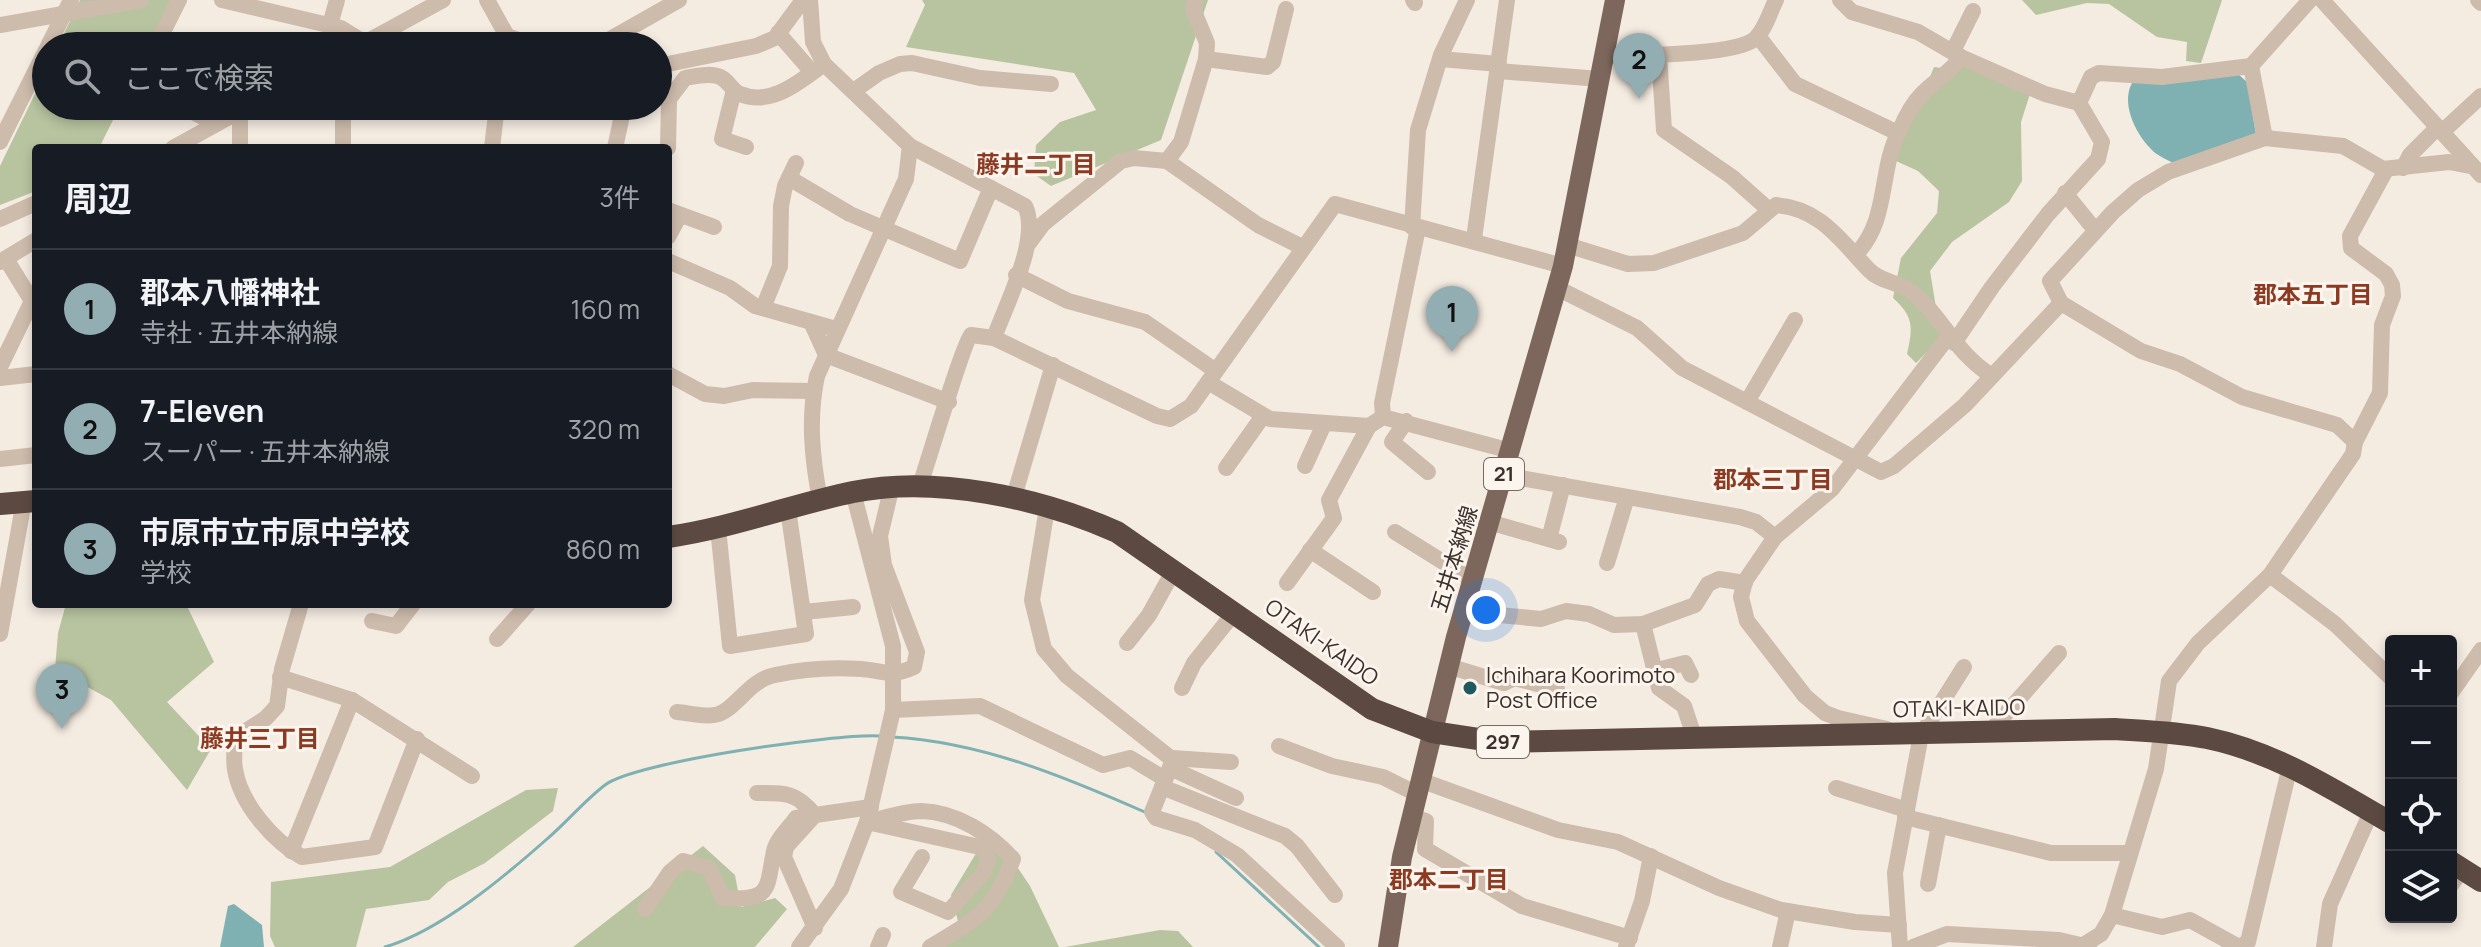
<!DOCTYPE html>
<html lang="ja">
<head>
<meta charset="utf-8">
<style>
  :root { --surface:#171b24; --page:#20242c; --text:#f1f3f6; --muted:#9ea1a6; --line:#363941; --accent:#92aeb2 }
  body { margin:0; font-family:Manrope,"Noto Sans JP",sans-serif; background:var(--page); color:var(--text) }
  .controls { position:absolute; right:24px; bottom:24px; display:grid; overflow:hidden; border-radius:8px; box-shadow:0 4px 12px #0003 }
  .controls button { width:72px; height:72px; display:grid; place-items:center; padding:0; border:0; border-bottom:2px solid var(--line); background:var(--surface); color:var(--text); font:40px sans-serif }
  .you { position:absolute; left:1486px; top:610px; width:28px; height:28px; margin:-20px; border:6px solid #fff; border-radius:50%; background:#1a73e8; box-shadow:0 0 0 12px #1a73e833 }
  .badge { display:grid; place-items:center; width:52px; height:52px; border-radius:50%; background:var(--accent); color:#111; font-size:26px; font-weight:700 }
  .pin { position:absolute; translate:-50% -66px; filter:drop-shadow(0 2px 4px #0008) }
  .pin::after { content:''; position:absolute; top:42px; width:28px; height:24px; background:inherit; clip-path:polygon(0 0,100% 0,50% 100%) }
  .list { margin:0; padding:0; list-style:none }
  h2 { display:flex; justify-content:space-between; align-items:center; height:104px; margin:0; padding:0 32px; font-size:34px }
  h2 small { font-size:26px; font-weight:400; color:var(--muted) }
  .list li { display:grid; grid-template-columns:52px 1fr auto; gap:24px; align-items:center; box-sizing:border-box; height:120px; padding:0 32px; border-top:2px solid var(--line) }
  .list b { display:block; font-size:30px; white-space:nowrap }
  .list p { margin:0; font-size:26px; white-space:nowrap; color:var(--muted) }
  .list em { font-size:26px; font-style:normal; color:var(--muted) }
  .icon { flex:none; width:44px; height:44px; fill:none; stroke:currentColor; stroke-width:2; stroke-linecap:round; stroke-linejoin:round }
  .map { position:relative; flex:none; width:2481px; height:947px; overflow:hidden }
  .search { position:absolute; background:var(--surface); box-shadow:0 4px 12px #0003; left:32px; top:32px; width:640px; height:88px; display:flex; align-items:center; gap:20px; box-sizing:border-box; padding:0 28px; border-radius:44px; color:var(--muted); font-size:30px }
  .panel { position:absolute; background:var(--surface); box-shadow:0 4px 12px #0003; left:32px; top:144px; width:640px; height:464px; border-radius:8px }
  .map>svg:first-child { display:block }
  .green { fill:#b8c4a0 }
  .water { fill:#7fb0b2 }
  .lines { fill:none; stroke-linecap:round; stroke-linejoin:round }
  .stream { stroke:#7fb0b2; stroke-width:3 }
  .minor { stroke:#cdbbac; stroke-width:16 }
  .major { stroke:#7d675c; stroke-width:20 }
  .highway { stroke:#5c4a42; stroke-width:22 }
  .poi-dot { fill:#1f5a5e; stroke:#fbf5ee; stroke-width:3 }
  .labels { text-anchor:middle; stroke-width:6; stroke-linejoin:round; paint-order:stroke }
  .shield { fill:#fbf5ee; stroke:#756b66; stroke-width:2 }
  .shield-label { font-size:20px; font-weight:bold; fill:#3b302b }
  .street-label { font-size:22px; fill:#3b302b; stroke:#fbf5ee }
  .poi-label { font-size:22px; fill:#3b302b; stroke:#fbf5ee; text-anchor:start }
  .neighbourhood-label { font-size:24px; font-weight:bold; fill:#8c3b22; stroke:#fbf5ee }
</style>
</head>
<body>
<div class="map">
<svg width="2481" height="947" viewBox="0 0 2481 947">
  <rect width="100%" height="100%" fill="#f4ebe1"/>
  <g class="green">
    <path d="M80,0H172L149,46H58Z"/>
    <path d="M922,0H1208L1161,140L1051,186L1034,174L1036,145L1060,122L1096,110L1074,73L906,47L925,5Z"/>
    <path d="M2022,0H2222L2201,63L2186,61L2187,42L2157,37L2109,4L2087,3L2036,15Z"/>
    <path d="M1965,64L2030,94L2021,122L2022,181L2009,202L1952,242L1930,271L1941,338L1916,363L1907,354C1913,327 1914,317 1893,298L1901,258L1937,213L1939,191L1918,171L1896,161L1894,151L1920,103L1934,67L1958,70Z"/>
    <path d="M46,71V106H120L99,148H36V191L0,205V166Z"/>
    <path d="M66,604H186L214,662L167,702L211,749L187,790L111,700L55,669L58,633Z"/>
    <path d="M558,788L553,811L485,863L448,882L429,900L366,909L356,947H275L270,936L271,882L390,867L526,790Z"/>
    <path d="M981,845L1009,855L1030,886L1059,947H945L959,925L951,895Z"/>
    <path d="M703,846L735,875L741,907L775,898L787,909L755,947H573Z"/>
    <path d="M1160,930L1178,931L1193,947H1065Z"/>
  </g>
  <g class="water">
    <path d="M2239,75L2247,82L2256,134L2173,163C2166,159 2156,155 2151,149C2135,133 2119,100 2134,80Z"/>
    <path d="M234,904L262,925L264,947H220L228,906Z"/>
  </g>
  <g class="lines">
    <g class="stream">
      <path d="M892,737C982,742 1065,777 1147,813"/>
      <path d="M1216,852L1319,947"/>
      <path d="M385,947C440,931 504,877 547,839C567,822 584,801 605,785C634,762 839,733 880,736"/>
    </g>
    <g class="minor">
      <path d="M222,0L341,28L365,43"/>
      <path d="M487,0L507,36L506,44"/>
      <path d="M810,0L813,42L824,64L910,146L1025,206C1041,238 1006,304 994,338"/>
      <path d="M1413,0L1415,3"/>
      <path d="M1840,0L1852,12L1918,32L1961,57L2045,94L2079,103L2102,142L2098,159L2048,214L1992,287L1954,343"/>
      <path d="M2322,0L2481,175"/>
      <path d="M2478,0L2481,3"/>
      <path d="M0,25L141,0"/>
      <path d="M330,25L337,0"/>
      <path d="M778,33L812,72"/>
      <path d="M507,36L524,42L567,46"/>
      <path d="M1758,36L1795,84L1898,133"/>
      <path d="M48,46L71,0"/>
      <path d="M156,46L179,0"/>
      <path d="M359,46L443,0"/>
      <path d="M598,46L679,0"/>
      <path d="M1953,51L1973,11"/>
      <path d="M1659,55L1664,130L1732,177L1768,209"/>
      <path d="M1605,56C1636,55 1733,56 1755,39C1765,30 1770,12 1776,0"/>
      <path d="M1206,59L1267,67L1273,62L1286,9"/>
      <path d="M1440,59L1499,64"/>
      <path d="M658,66L756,46L775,38L803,0"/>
      <path d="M2251,66L2265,138"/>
      <path d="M1498,71L1600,79"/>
      <path d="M734,90L722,139L746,147"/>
      <path d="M855,90L879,73L900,64L912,63L980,78L1051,84"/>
      <path d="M2079,103L2091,77L2099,73L2162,77L2251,66L2310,0"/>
      <path d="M181,106L216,124"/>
      <path d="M240,111V148"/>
      <path d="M2442,132L2481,96"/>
      <path d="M0,142L46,50"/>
      <path d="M173,148L249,106"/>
      <path d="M343,148V106"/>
      <path d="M492,148L497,106"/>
      <path d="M615,148L624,106"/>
      <path d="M668,148L669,99L685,78C696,76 713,72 722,78C729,82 732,91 740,94C772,107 800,81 824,64"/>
      <path d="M1167,161L1181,142L1206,59L1207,43L1193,9L1195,0"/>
      <path d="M2403,168L2410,155L2438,127"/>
      <path d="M789,178L850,214L960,261L991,188"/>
      <path d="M2065,193L2095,230"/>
      <path d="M668,210L714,227"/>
      <path d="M0,219L36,203"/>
      <path d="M1412,227L1418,130L1441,55L1467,0"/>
      <path d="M668,237L680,215"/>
      <path d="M1474,239L1507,0"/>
      <path d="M1029,243L1043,224L1121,161L1134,158L1167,161L1258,225L1302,247"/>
      <path d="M1567,245L1628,264L1654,263L1743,233L1776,205C1820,208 1841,241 1869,270C1880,282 1899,282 1912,292C1943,317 1954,352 1992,376"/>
      <path d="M1857,253C1889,220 1879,169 1899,132C1904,120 1912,104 1921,95C1934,81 1950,73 1961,57"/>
      <path d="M6,259L32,301"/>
      <path d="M668,261L730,288L755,306L836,329"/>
      <path d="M0,262L36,240"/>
      <path d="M1016,275L1068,301L1145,322L1216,371"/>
      <path d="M1555,287L1637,328L1682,368L1881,472L1894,466L1965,405L2061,303"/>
      <path d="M763,308L780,266L781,206L785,186L796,163"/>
      <path d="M811,322L826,355L949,402"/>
      <path d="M0,367L32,301"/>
      <path d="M668,374L705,394L724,396L753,390L814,391"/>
      <path d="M0,378L36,374"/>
      <path d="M1208,382L1270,419L1369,426L1383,417L1511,451"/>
      <path d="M1747,402L1795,320"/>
      <path d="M1383,417L1382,403L1418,228"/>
      <path d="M1406,421L1392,442L1428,472"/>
      <path d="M2355,442L2337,425L2242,397L2180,364L2141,351L2061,303L2050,281L2113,212L2138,190L2168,172L2265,138L2343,146L2383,169L2449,162L2470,166"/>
      <path d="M0,459L36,455"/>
      <path d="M1305,466L1324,424"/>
      <path d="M1226,468L1263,416"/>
      <path d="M1504,475L1740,517L1756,522L1775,537"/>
      <path d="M920,485C927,465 964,341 971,335L994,338L1157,416L1170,419L1191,406L1335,204L1563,266"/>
      <path d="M820,500C812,458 808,418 817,376L906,179L910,146"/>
      <path d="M1013,500L1053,365"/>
      <path d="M1047,508L1032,600L1044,649L1067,676L1173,760L1152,812L1156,818L1195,830L1237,855L1337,947"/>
      <path d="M1489,522L1559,542"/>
      <path d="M718,528L730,646L806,634L788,509"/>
      <path d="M1395,532L1472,580"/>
      <path d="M1549,539L1563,485"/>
      <path d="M1310,550L1373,592"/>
      <path d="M1607,563L1627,497"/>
      <path d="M2270,575L2335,624L2391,678"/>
      <path d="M1287,583L1334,518L1329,500L1369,426"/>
      <path d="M301,604L282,669L277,706L266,718L235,738C235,748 233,759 235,769C240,803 273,841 302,857L375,847L417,739"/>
      <path d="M1464,607L1488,614L1541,619L1566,611L1589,614L1614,625L1643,624L1695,605L1708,584L1719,579L1745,583"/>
      <path d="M804,612L853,607"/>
      <path d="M372,621L396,626L413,604"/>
      <path d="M1643,624L1659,688L1684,706L1694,736"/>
      <path d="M0,634L24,501"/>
      <path d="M497,639L528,604"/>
      <path d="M1127,643L1149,615L1174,570"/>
      <path d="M1448,666L1504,683L1514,678L1557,689"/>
      <path d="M1657,670L1685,663L1691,675"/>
      <path d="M280,677L352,700L472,776"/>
      <path d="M1182,688L1194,663L1234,613"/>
      <path d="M2451,693L2481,650"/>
      <path d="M893,710L980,706L1103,765L1130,758L1165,779"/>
      <path d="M677,712C689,713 703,717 714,715C734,713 748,680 775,675C802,669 833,667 861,669C886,671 890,678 914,667L917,652L884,565L880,536L892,486"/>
      <path d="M1887,729L1838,718L1825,713L1805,696L1747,621L1741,597L1745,581L1775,537L1832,489L1948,337"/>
      <path d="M1988,734L2059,653"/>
      <path d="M1279,746L1332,766L1383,777L1417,794"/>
      <path d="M1172,758L1231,762"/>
      <path d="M1170,768L1236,798"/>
      <path d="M1420,780L1558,830L1618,842L1719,888L1781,910L1855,922L1899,925"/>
      <path d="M1162,787L1285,836L1297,846L1335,895"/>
      <path d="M1836,788L1907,810"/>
      <path d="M1411,816L1426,821L1425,849L1522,906L1630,938"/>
      <path d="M1905,817L2051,853H2130"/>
      <path d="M872,821C887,817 906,811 921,811C957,812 990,834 1013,859C992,913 977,919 930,947"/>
      <path d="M867,822L984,848L988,860L983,873L948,912L901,892L922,857"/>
      <path d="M291,851L352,700"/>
      <path d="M1928,884L1939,825"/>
      <path d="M2451,885L2463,869"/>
      <path d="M645,909L670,872L683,861L709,868L723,898C772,901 766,890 774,851C776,840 789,828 796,818L815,815C796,792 786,793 757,793"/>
      <path d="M2112,915L2162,927L2190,920L2239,947L2248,942L2290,766"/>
      <path d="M815,928L784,857L786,847L815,815L871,807"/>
      <path d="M799,947L841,889L867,822L893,710V646L853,492"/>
      <path d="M878,947L883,935"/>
      <path d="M1626,947L1642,901L1651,856"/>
      <path d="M1780,947L1788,911"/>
      <path d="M1900,947L1895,873L1921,735L1964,667"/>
      <path d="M1913,947L1947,934L2059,940L2089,947"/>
      <path d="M2080,947L2101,934L2112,915L2156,769L2169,681L2198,643L2270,575L2353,454L2355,442L2380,393L2382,325L2393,296L2392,285L2386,274L2351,248L2350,236L2386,170"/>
      <path d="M2324,947L2330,904L2371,812"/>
    </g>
    <path class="major" d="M1388,947L1402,857L1456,637L1563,266L1615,0"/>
    <g class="highway">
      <path d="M0,504L36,501"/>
      <path d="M668,537C731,528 791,505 853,492C936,475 1040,498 1117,532L1372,709L1432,732L1498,742L2115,729C2146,731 2177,732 2207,738C2275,752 2332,789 2391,823"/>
      <path d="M2451,862L2481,881"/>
    </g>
  </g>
  <circle class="poi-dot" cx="1470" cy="688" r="8"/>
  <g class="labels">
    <g class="shield">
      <rect x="1484" y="458" width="40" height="32" rx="6"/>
      <rect x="1477" y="726" width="52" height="32" rx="6"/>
    </g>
    <g class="shield-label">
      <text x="1504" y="481">21</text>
      <text x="1503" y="749">297</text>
    </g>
    <g class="street-label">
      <text transform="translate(1454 559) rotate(-73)" y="8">五井本納線</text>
      <text transform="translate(1322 642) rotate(35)" y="8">OTAKI-KAIDO</text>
      <text transform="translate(1959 708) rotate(-1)" y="8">OTAKI-KAIDO</text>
    </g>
    <g class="poi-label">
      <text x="1486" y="683">Ichihara Koorimoto<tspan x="1486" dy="25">Post Office</tspan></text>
    </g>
    <g class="neighbourhood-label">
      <text x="1036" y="173">藤井二丁目</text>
      <text x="2313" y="303">郡本五丁目</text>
      <text x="1773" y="488">郡本三丁目</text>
      <text x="260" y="747">藤井三丁目</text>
      <text x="1449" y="888">郡本二丁目</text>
    </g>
  </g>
</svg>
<div class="controls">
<button>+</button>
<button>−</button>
<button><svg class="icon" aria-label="locate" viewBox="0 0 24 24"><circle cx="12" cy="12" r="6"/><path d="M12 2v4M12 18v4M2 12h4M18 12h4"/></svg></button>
<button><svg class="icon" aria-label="layers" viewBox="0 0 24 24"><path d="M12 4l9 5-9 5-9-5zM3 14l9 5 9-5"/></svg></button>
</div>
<div class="you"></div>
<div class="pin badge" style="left:1452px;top:352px">1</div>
<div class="pin badge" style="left:1639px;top:99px">2</div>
<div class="pin badge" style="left:62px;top:729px">3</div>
<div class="search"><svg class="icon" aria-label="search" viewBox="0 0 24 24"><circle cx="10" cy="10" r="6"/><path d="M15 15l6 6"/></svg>ここで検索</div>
<section class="panel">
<h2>周辺<small>3件</small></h2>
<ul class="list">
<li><span class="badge">1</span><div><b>郡本八幡神社</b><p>寺社 · 五井本納線</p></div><em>160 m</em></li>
<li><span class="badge">2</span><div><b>7-Eleven</b><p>スーパー · 五井本納線</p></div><em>320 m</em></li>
<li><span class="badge">3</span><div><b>市原市立市原中学校</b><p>学校</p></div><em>860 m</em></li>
</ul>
</section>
</div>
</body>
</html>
